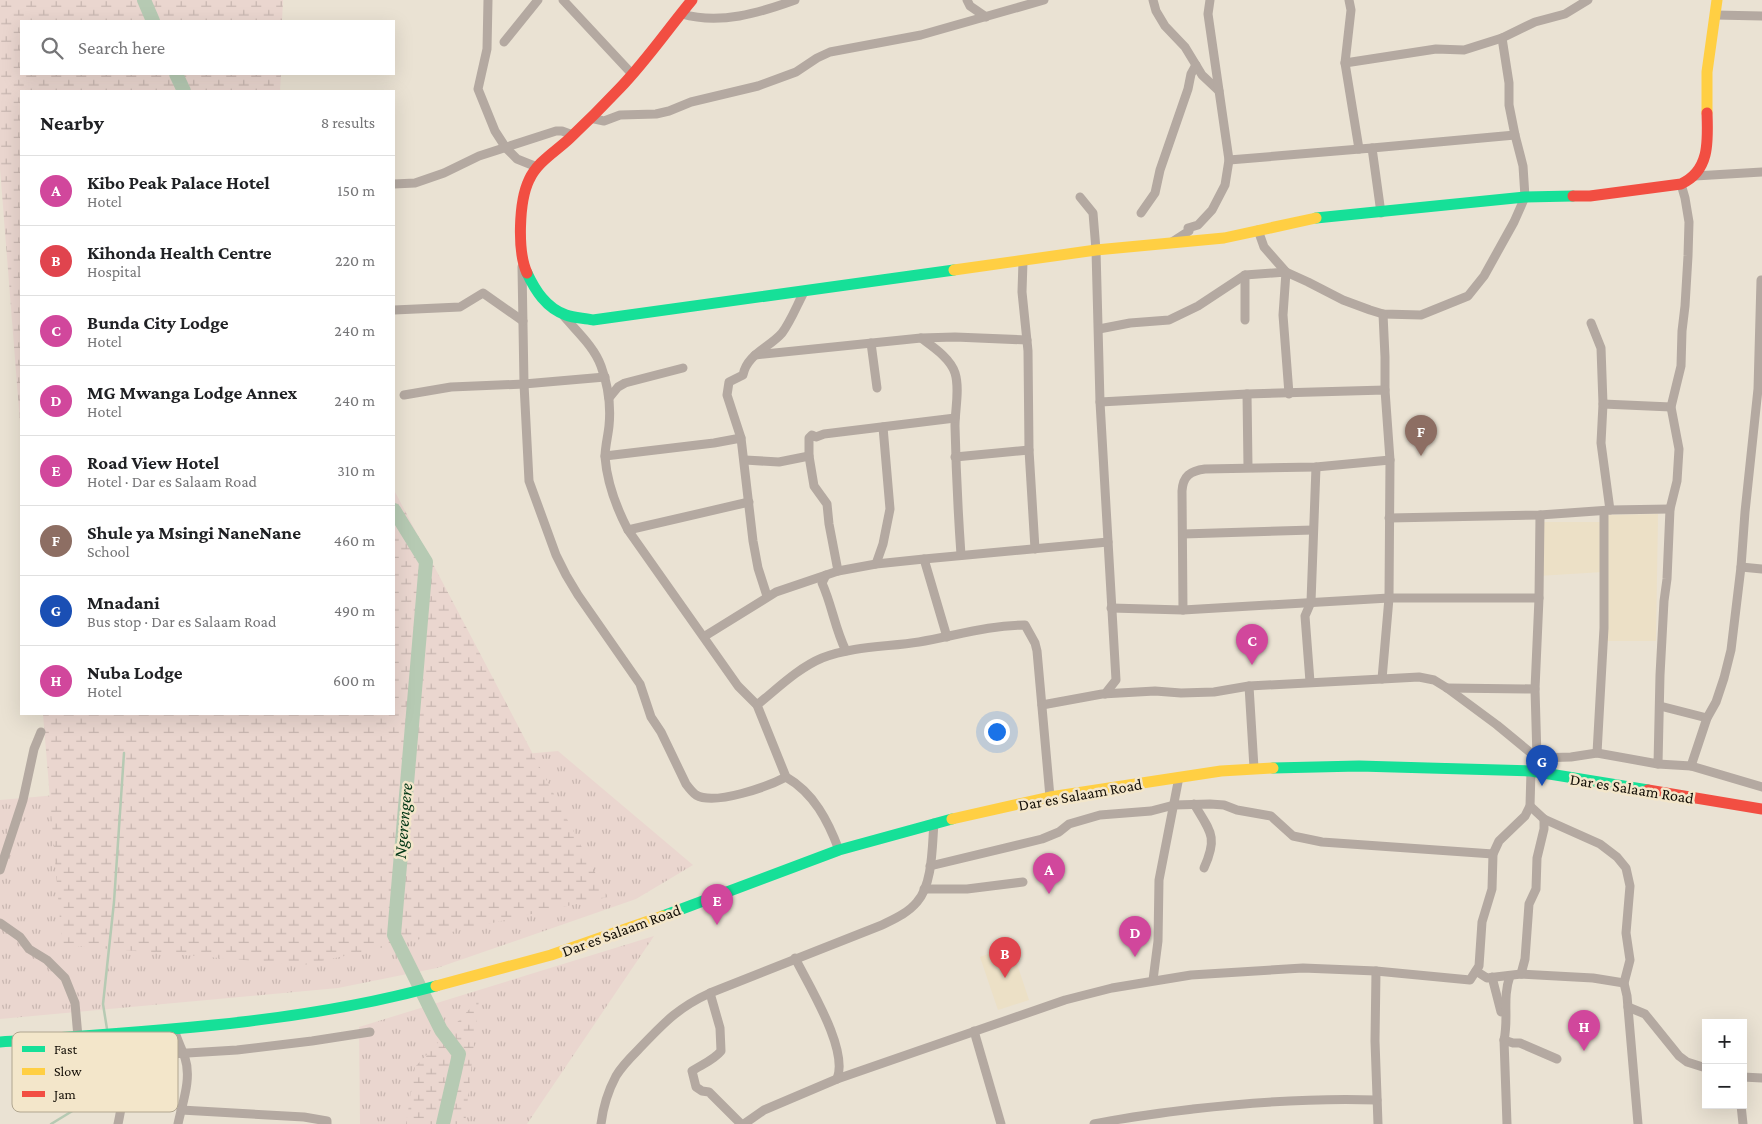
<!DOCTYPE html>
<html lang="en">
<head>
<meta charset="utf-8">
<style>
  :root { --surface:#fff; --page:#f2f2f2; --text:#202124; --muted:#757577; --line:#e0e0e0; --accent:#b45309 }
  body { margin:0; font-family:"Crimson Pro",serif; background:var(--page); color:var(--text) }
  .controls { position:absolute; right:15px; bottom:15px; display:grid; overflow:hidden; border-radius:0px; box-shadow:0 5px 20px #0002 }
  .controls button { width:45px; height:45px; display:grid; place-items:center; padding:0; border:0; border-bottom:1px solid var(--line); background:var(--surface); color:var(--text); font:25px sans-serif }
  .you { position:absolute; left:996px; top:731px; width:18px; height:18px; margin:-12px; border:4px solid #fff; border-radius:50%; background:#1a73e8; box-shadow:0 0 0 8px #1a73e833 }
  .badge { display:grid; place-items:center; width:32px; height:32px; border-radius:50%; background:var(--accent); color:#fff; font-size:16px; font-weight:700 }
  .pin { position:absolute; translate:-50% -41px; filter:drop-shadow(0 1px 2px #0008) }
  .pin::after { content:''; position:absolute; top:26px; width:18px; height:15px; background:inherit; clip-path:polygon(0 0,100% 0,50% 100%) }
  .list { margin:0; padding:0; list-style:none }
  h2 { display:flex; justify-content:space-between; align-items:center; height:65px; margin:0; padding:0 20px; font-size:21px }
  h2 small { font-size:16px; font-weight:400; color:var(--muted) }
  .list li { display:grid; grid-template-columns:32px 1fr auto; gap:15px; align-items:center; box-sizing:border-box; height:70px; padding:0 20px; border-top:1px solid var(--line) }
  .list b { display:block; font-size:19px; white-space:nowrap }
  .list p { margin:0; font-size:16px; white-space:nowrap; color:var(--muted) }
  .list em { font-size:16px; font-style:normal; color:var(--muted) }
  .icon { flex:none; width:28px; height:28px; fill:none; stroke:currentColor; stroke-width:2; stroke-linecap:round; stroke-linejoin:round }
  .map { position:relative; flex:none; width:1762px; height:1124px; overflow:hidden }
  .search { position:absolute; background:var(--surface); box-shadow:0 5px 20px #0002; left:20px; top:20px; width:375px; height:55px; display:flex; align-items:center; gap:12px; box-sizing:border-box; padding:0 18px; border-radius:0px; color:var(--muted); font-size:19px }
  .panel { position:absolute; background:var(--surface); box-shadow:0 5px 20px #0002; left:20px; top:90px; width:375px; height:625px; border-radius:0px }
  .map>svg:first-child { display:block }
  .built { fill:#ece0c6 }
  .grass { fill:url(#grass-tufts) }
  .wetland { fill:url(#wetland-marsh) }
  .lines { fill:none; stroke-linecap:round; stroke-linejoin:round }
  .stream { stroke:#b6cab3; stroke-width:2.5 }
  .river { stroke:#b6cab3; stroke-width:14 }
  .street { stroke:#b4a9a1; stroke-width:9 }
  .fast { stroke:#16e098; stroke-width:11 }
  .slow { stroke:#ffcf43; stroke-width:11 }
  .jam { stroke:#f24e42; stroke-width:11 }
  .labels { text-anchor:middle; stroke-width:5; stroke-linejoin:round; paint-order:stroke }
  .street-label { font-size:16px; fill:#120d05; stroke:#f3e6ca }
  .water-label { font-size:18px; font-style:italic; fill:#023715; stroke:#f3e6ca }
  .key { fill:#f3e6ca; stroke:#b0a58f; stroke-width:1 }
  .key-label { font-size:14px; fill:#120d05 }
</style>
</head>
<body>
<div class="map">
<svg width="1762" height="1124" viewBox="0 0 1762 1124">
  <defs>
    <pattern id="grass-tufts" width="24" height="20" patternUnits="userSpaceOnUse" patternTransform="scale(1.25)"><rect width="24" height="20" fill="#ead6cf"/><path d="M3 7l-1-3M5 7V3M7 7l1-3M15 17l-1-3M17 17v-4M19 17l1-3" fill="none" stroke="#c8b6b0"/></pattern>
    <pattern id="wetland-marsh" width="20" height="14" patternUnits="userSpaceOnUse" patternTransform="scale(1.25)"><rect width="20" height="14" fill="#ead6cf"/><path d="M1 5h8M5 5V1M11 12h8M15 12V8" fill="none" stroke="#c8b6b0"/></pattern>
  </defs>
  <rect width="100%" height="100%" fill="#eae2d3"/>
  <g class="built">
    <path d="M1658,514L1656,641H1607L1605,515Z"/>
    <path d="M1538,522H1604L1603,572L1538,576Z"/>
    <path d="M1011,946L1029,1000L998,1010L980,957Z"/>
  </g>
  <g class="grass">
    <path d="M558,751L693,865L636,899L437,968L338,988L0,1019V800Z"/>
    <path d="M654,936L527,1124H360L359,1027Z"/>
  </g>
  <g class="wetland">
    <path d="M0,0H283L282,21H21V74H281L280,91H21V435L0,168Z"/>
    <path d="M394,490L608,897L304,965L62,945L43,714H394Z"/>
    <path d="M479,999L465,1124H406L415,1067Z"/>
  </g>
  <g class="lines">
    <g class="stream">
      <path d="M107,1029L103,1004L114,902L124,753"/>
      <path d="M51,1124L74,1110L109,1044L108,1039"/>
    </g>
    <g class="river">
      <path d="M144,0L153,21"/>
      <path d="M176,74L184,91"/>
      <path d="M394,510L426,562L394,935L441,1030L459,1054L443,1124"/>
    </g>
    <g class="street">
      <path d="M488,0L487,49L478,89L495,131L506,148L517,159L537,167"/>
      <path d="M563,0L632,74"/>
      <path d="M967,0L970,6L986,17"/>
      <path d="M1153,0L1156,11L1165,26L1185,47L1202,75L1219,91"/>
      <path d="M1349,0L1351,10L1345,63L1359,149"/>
      <path d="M682,14C720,25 759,13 795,0"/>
      <path d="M1715,15L1762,16"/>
      <path d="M504,42L538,0"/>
      <path d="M1345,63L1436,49L1464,50L1502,38L1535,22L1565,14L1588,0"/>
      <path d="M590,118L604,121L620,115L656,114L669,111L691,102L758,86L796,72L817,58L830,52L921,35L1044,0"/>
      <path d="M1372,148L1515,135"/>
      <path d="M1229,160L1372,148L1381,213"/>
      <path d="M1695,176L1762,172"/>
      <path d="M394,184L415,183L444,173L479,156L556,131H562L573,135"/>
      <path d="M1080,197L1093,213L1096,250L1100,402L1116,680L1105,694"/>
      <path d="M1141,213L1155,193L1160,170L1188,89L1191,74L1196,65"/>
      <path d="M1258,230L1264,247L1286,272L1308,282L1343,300L1370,310L1383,314L1421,315L1468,296L1484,276L1514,222L1525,197L1523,166L1515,135L1509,105V83L1502,38"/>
      <path d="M1172,242L1189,231L1188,228L1198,225L1212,210L1225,185L1229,160L1208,14L1210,0"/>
      <path d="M1023,261L1022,292L1028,351L1029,450L1035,549"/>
      <path d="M522,267L524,384L529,481L556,555L566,575L578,595L640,684L651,717L661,732L686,784C689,788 692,792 696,795C715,806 769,786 786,777"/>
      <path d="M394,310L460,307L483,293L523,321"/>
      <path d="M562,314C575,330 594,346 601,366C608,385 611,406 609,426C608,436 605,447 605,457C607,482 616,507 628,530L738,686L757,705L786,777C814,793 828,821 839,850"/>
      <path d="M1383,314L1385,357V390"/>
      <path d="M1245,320V275L1286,272L1283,315L1289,394"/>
      <path d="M1591,323L1601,348L1603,404L1601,443L1610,510"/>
      <path d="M1099,329L1130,323L1169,320L1198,306L1245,275"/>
      <path d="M921,338C933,347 950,358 955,373C960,389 955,409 955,426C956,469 958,512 961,555"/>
      <path d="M871,343L877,388"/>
      <path d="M755,355L921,338L955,337L1027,340"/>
      <path d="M1247,394L1248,467"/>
      <path d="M404,395L451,387L524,384L605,377"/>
      <path d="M609,398L618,387L625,383L683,368"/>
      <path d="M1100,402L1247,394L1385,390L1390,460L1389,598L1382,679"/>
      <path d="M1603,404L1671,407"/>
      <path d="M605,456L714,443L741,438"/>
      <path d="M955,457L1029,450"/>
      <path d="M745,460L779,462L809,456"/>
      <path d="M1389,518L1540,515L1610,510L1670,509"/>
      <path d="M628,530L749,502"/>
      <path d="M1183,534L1313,530"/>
      <path d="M924,559L947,637"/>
      <path d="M876,564L883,544L890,509L883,427"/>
      <path d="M1741,567L1762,569"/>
      <path d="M838,571L829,524L827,504L814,486L809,456V438L812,435L816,437L824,434L955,418"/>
      <path d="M826,575L822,583C832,605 835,629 846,651"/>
      <path d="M767,596L758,568L753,541L741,438L727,395L729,382L743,375C747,354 769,348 782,333C791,321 797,305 804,292"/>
      <path d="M1111,608L1183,610L1389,598H1539"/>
      <path d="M1183,610L1182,491C1183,476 1190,471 1205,469L1316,467L1390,460"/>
      <path d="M705,636L776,592L838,571L876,564L924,559L1108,542"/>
      <path d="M1310,682L1305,616L1311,602L1316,467"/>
      <path d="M1249,686L1254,768"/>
      <path d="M1447,688L1535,689"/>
      <path d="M757,705C777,689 798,668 822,658C853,646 887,647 919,642C954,636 990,625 1025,625L1035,643L1037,651L1050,797"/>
      <path d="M1042,705L1102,694L1155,691L1181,693L1214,692L1249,686L1419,677L1434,680L1447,688L1497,725L1537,758L1571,757L1597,753L1658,764L1660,675L1664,601L1667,579L1670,509L1677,481L1679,449L1671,407L1681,366L1682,331L1685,306L1688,256L1689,222L1685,198L1681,184"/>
      <path d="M1660,706L1707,718"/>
      <path d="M1597,753L1604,628V511"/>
      <path d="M1658,764L1691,766L1707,718L1716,702L1724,678L1731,650L1741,567L1745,512L1758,389L1761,280"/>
      <path d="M1691,766L1762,787"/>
      <path d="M1194,804C1211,832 1218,837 1204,868"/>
      <path d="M1530,806L1544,819L1600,844L1617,857L1626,868L1630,886L1626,933L1630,960L1624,983L1627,996L1638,1124"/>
      <path d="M930,866L1042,839L1059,832L1069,824L1100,815L1151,811L1174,805L1210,804L1224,805L1237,810L1271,816L1293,836L1322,842L1493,854"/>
      <path d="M0,870L23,800L34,749L41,732"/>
      <path d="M924,889H967L1023,882"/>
      <path d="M0,923L20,937L29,949L47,960L65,978L75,1003L78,1037"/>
      <path d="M795,958C809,986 849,1050 837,1079"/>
      <path d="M1376,971L1375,1041L1378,1124"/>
      <path d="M1476,971L1487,978L1521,974L1593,978L1624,983"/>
      <path d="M1521,974L1525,959L1529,904L1536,889L1537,858L1544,829V819"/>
      <path d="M1492,977L1501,1012"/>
      <path d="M1153,980L1158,941L1159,880L1179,777"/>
      <path d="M710,993L720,1028L721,1051C714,1060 701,1065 692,1071L696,1087L702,1091L709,1092L741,1124"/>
      <path d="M1628,1007L1645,1014L1679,1056L1687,1062L1706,1068"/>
      <path d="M174,1029C177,1040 182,1049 185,1058C192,1079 182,1104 178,1124"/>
      <path d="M974,1031L1001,1124"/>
      <path d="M126,1033C138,1043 155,1052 171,1054L237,1050L312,1041L370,1032"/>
      <path d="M1504,1040L1513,1043H1520L1557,1059"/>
      <path d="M1743,1077L1762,1078"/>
      <path d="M1741,1105L1743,1124"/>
      <path d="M181,1110L304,1117L327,1121V1124"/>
      <path d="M118,1124C123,1102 124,1076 139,1058L150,1057L160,1051"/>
      <path d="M601,1124C603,1108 608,1091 616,1076C622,1066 630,1058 638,1050C663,1024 677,1008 710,993L882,925C894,919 908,913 917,902C933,884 932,846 934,823"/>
      <path d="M744,1124L764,1110L837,1079L1065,1000L1112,988L1191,975L1303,968L1376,971L1470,980L1479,966L1482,922L1492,889L1493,854L1499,841L1525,816L1530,806L1531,771L1537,758L1535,689L1539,598L1540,515"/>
      <path d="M1094,1124C1126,1117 1160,1113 1193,1109C1254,1102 1315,1098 1377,1100"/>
      <path d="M1507,1124L1504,1040C1509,1018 1502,998 1510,976"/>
    </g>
    <g class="fast">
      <path d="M1316,218L1525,197L1573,196"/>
      <path d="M527,273C535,290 546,308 566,315C574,318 584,318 593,320L954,270"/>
      <path d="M1273,768L1359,766L1531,771L1648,790"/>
      <path d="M663,916L839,850L952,819"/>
      <path d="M0,1042C146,1031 294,1025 436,986"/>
    </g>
    <g class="slow">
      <path d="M1707,113V72L1717,0"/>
      <path d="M954,270L1096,250L1224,238L1316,218"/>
      <path d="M952,819L1050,797L1221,771L1273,768"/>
      <path d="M436,986L551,955L663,916"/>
    </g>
    <g class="jam">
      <path d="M1573,196H1590L1681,184C1710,171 1708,141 1707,113"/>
      <path d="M527,273C517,251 519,201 529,180C537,162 555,152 569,139C586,123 603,106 620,88C646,61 668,29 692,0"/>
      <path d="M1648,790L1762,809"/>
    </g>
  </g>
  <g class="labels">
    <g class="street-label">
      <text transform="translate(1632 788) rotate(9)" y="6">Dar es Salaam Road</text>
      <text transform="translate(1080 794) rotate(-10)" y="6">Dar es Salaam Road</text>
      <text transform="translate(621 930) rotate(-20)" y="6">Dar es Salaam Road</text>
    </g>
    <g class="water-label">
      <text transform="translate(403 821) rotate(-85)" y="6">Ngerengere</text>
    </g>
  </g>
  <rect x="12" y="1032" width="166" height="80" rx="8" class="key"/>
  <rect x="22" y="1046" width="23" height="6" fill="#16e098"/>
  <rect x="22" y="1068" width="23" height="7" fill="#ffcf43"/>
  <rect x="22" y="1091" width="23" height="6" fill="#f24e42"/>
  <g class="key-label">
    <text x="54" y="1054">Fast</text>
    <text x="54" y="1076">Slow</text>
    <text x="54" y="1099">Jam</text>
  </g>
</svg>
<div class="controls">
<button>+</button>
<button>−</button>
</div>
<div class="you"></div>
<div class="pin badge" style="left:1049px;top:894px;background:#d1479c">A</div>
<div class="pin badge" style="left:1005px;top:978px;background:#e0444e">B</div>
<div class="pin badge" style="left:1252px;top:665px;background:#d1479c">C</div>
<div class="pin badge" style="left:1135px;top:957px;background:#d1479c">D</div>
<div class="pin badge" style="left:717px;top:925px;background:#d1479c">E</div>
<div class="pin badge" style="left:1421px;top:456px;background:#8d6e63">F</div>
<div class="pin badge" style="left:1542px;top:786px;background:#1a4fb4">G</div>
<div class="pin badge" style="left:1584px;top:1051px;background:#d1479c">H</div>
<div class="search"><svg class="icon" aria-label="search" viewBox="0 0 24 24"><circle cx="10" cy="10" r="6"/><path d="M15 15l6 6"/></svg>Search here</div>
<section class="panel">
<h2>Nearby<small>8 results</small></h2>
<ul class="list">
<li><span class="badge" style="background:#d1479c">A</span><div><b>Kibo Peak Palace Hotel</b><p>Hotel</p></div><em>150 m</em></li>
<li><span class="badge" style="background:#e0444e">B</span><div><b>Kihonda Health Centre</b><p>Hospital</p></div><em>220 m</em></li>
<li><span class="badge" style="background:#d1479c">C</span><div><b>Bunda City Lodge</b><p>Hotel</p></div><em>240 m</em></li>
<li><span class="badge" style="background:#d1479c">D</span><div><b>MG Mwanga Lodge Annex</b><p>Hotel</p></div><em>240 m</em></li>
<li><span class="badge" style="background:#d1479c">E</span><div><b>Road View Hotel</b><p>Hotel · Dar es Salaam Road</p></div><em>310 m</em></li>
<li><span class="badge" style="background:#8d6e63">F</span><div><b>Shule ya Msingi NaneNane</b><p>School</p></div><em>460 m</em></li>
<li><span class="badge" style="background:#1a4fb4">G</span><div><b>Mnadani</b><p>Bus stop · Dar es Salaam Road</p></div><em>490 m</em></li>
<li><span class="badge" style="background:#d1479c">H</span><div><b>Nuba Lodge</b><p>Hotel</p></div><em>600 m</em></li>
</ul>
</section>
</div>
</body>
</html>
